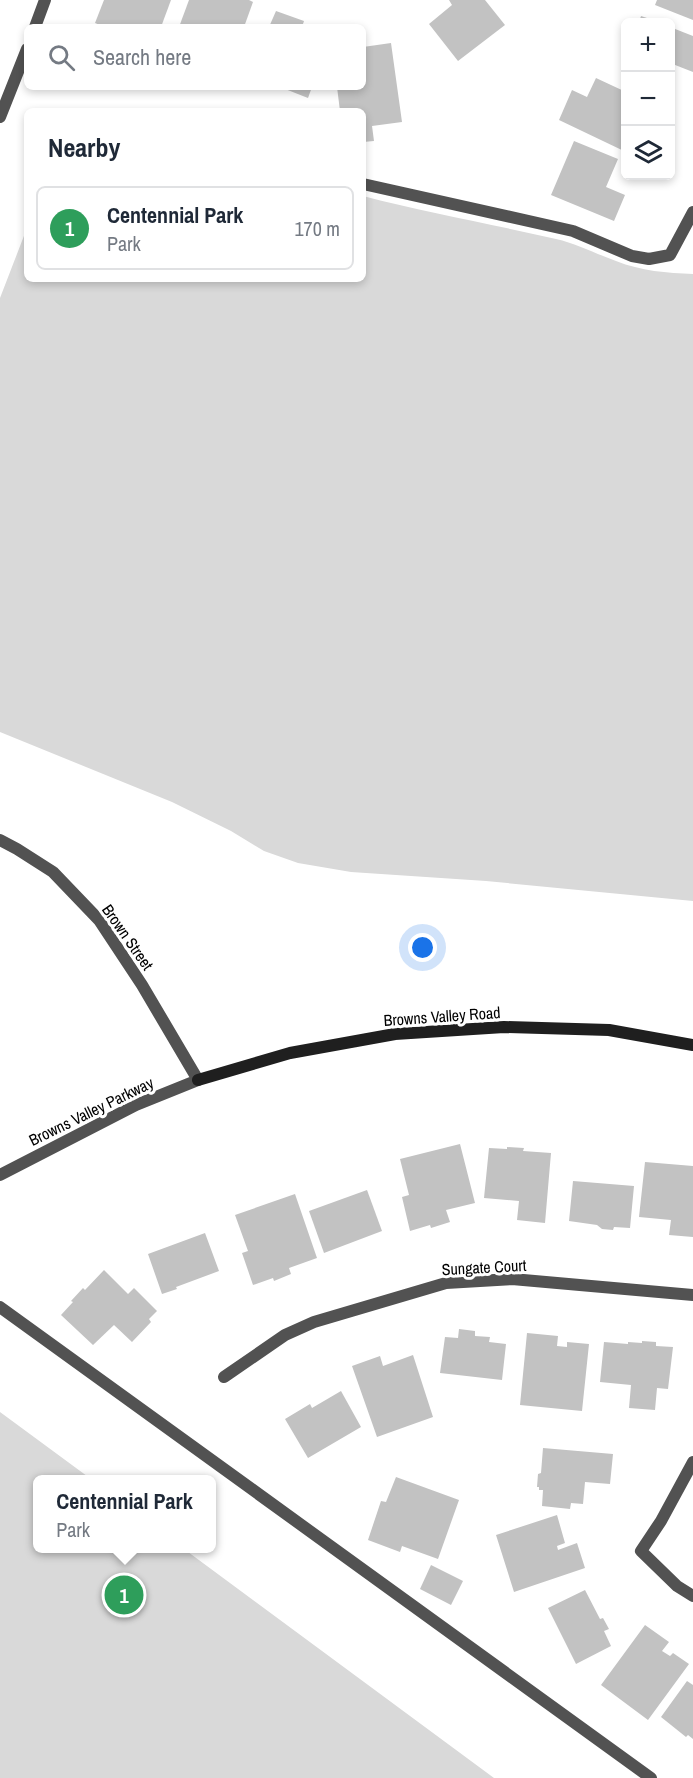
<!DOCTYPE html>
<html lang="en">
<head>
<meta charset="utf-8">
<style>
  :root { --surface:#fff; --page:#f6f6f7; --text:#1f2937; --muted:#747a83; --line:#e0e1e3; --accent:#111827 }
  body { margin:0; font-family:"Archivo Narrow",sans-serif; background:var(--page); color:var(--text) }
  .controls { position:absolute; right:18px; top:18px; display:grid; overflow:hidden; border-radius:9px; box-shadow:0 3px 9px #0003 }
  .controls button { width:54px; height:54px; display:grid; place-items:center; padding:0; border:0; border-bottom:2px solid var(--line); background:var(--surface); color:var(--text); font:30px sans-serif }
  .you { position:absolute; left:423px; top:948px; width:21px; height:21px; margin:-15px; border:4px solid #fff; border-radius:50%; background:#1a73e8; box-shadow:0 0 0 9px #1a73e833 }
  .badge { display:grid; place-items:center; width:39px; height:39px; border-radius:50%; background:var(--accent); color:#fff; font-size:20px; font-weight:700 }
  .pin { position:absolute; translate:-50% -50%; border:3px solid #fff; box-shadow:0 2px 6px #0006 }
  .popup { position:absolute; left:33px; top:1475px; width:183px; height:78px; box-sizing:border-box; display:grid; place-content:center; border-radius:9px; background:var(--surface); filter:drop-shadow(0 2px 4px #0005); font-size:20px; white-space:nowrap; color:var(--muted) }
  .popup b { font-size:22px; color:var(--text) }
  .popup::after { content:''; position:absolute; left:50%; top:100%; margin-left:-12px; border:12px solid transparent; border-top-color:var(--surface) }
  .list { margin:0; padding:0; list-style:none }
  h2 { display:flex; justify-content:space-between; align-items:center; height:78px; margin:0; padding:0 24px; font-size:26px }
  h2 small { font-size:20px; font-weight:400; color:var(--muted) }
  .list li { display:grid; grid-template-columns:39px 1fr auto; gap:18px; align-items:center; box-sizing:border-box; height:84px; margin:0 12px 12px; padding:0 12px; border:2px solid var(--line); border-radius:9px }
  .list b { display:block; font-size:22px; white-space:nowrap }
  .list p { margin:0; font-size:20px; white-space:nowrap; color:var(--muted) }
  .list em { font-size:20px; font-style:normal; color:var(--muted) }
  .icon { flex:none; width:33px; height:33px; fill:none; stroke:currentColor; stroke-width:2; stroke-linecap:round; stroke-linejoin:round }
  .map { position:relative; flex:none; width:693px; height:1778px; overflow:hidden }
  .search { position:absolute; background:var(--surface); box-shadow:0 3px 9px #0003; left:24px; top:24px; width:342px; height:66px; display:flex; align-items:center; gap:15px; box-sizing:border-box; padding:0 21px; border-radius:9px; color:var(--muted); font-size:22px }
  .panel { position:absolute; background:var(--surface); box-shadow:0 3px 9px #0003; left:24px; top:108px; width:342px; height:174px; border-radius:9px }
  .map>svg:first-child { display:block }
  .green { fill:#d9d9d9 }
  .building { fill:#c2c2c2 }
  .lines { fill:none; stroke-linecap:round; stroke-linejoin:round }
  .service { stroke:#525252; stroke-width:12 }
  .minor { stroke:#525252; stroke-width:12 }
  .tertiary { stroke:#525252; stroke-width:12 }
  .secondary { stroke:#1f1f1f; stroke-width:12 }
  .labels { text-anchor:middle; stroke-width:6; stroke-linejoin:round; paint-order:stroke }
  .street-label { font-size:16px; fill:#000; stroke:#fff }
</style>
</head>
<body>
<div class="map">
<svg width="693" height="1778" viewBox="0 0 693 1778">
  <rect width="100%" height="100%" fill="#fff"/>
  <g class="green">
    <path d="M363,196C427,213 492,224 556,239C578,244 596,254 616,261C641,271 667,273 693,274V901L486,881L351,872L298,863L264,851L231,831L172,802L0,732V298L27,228V279H363Z"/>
    <path d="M0,1412L91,1479L37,1480V1548L184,1549L494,1778H0Z"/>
  </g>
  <g class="building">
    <path d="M104,0H171L161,27H105L95,23Z"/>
    <path d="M189,0H249L253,2L244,27H179Z"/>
    <path d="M449,0H485L505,25L458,61L429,24L452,5Z"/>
    <path d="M657,0H693V20L655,5Z"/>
    <path d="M276,11L304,21L302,27H269Z"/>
    <path d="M641,16L659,22H639Z"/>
    <path d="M670,27L693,36V72L670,63Z"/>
    <path d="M391,43L402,122L372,126L374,141L363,142V111H340L337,87H363V47Z"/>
    <path d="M596,78L626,92V152L559,120L572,90L587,97Z"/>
    <path d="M280,87H312L308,98Z"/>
    <path d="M574,141L618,159L606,187L625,195L614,221L551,195Z"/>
    <path d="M460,1144L475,1203L446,1210L450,1222L431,1228L430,1225L410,1231L402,1197L409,1195L400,1159Z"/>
    <path d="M507,1147L524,1148L523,1151L551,1153L545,1223L517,1220L519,1201L484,1198L489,1148L507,1149Z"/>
    <path d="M645,1162L693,1166V1237L669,1235L671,1220L639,1217Z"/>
    <path d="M573,1181L634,1186L630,1228L614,1227L613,1230L602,1229L597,1225L569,1221Z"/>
    <path d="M367,1190L382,1231L324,1253L309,1211Z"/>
    <path d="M295,1194L317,1258L289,1268L291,1274L274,1281L273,1278L253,1285L242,1253L248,1251L235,1215Z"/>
    <path d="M205,1233L219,1271L176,1287L177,1289L162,1294L148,1254Z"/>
    <path d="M104,1270L128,1294L134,1288L157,1311L149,1319L151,1322L132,1342L114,1325L93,1345L61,1315L73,1302L71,1301L83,1288L85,1290Z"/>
    <path d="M459,1329L475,1331V1336L490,1337L489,1342L506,1344L502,1380L440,1373L445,1337L458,1338Z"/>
    <path d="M527,1333L558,1336L557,1346L567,1347V1342L589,1344L582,1411L520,1405Z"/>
    <path d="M642,1341L656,1342V1346L673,1347L668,1389L657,1388L655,1410L629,1408L631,1385L600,1382L604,1342L628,1344V1342L642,1343Z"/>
    <path d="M413,1355L433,1417L377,1437L352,1366L380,1356L383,1366Z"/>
    <path d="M341,1391L361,1427L308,1458L285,1419L310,1404L312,1408Z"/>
    <path d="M543,1448L613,1454L610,1484L585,1482L583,1504L571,1503L570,1509L542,1506L543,1490H539V1487H537L538,1474L541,1473Z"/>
    <path d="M396,1477L459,1500L438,1559L402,1546L400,1552L368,1540L381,1501L386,1502Z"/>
    <path d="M557,1515L565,1543L557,1546L558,1550L577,1543L585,1568L514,1592L496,1535Z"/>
    <path d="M431,1565L463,1581L451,1605L420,1589Z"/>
    <path d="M585,1590L600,1619L603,1618L609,1629L604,1631L611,1646L576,1664L548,1608Z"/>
    <path d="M645,1625L669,1642L662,1651L670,1656L673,1653L689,1664L648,1720L601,1685Z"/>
    <path d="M687,1681L693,1685V1739L688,1735L686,1737L661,1717Z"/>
  </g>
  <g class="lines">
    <g class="service">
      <path d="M363,184L573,231L632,256L649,259L670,255L693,212"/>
      <path d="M0,1307L651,1778"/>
    </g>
    <g class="minor">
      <path d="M224,1377L285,1335L314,1322L446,1283L512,1279L693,1295"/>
      <path d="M693,1462L661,1521L641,1551L677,1586L693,1596"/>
    </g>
    <g class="tertiary">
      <path d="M35,27L45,0"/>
      <path d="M0,117L27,49"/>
      <path d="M0,840L17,849L53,872L99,920L142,985L198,1080L136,1105L0,1175"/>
    </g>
    <path class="secondary" d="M198,1080L290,1053L395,1034L504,1027L609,1030L693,1045"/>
  </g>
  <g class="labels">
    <g class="street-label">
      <text transform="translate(128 937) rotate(55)" y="6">Brown Street</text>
      <text transform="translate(442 1016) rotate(-4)" y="6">Browns Valley Road</text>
      <text transform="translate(91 1111) rotate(-26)" y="6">Browns Valley Parkway</text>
      <text transform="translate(484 1267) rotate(-3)" y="6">Sungate Court</text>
    </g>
  </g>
</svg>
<div class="controls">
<button>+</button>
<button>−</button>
<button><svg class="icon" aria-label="layers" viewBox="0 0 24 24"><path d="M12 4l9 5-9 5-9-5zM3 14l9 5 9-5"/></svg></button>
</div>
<div class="you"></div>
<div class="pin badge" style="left:124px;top:1595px;background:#2e9e5b">1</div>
<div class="popup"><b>Centennial Park</b>Park</div>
<div class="search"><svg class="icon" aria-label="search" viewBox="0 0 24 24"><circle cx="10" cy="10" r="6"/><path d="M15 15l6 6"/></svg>Search here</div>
<section class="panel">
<h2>Nearby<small></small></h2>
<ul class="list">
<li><span class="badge" style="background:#2e9e5b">1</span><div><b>Centennial Park</b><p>Park</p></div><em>170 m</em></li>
</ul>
</section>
</div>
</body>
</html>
